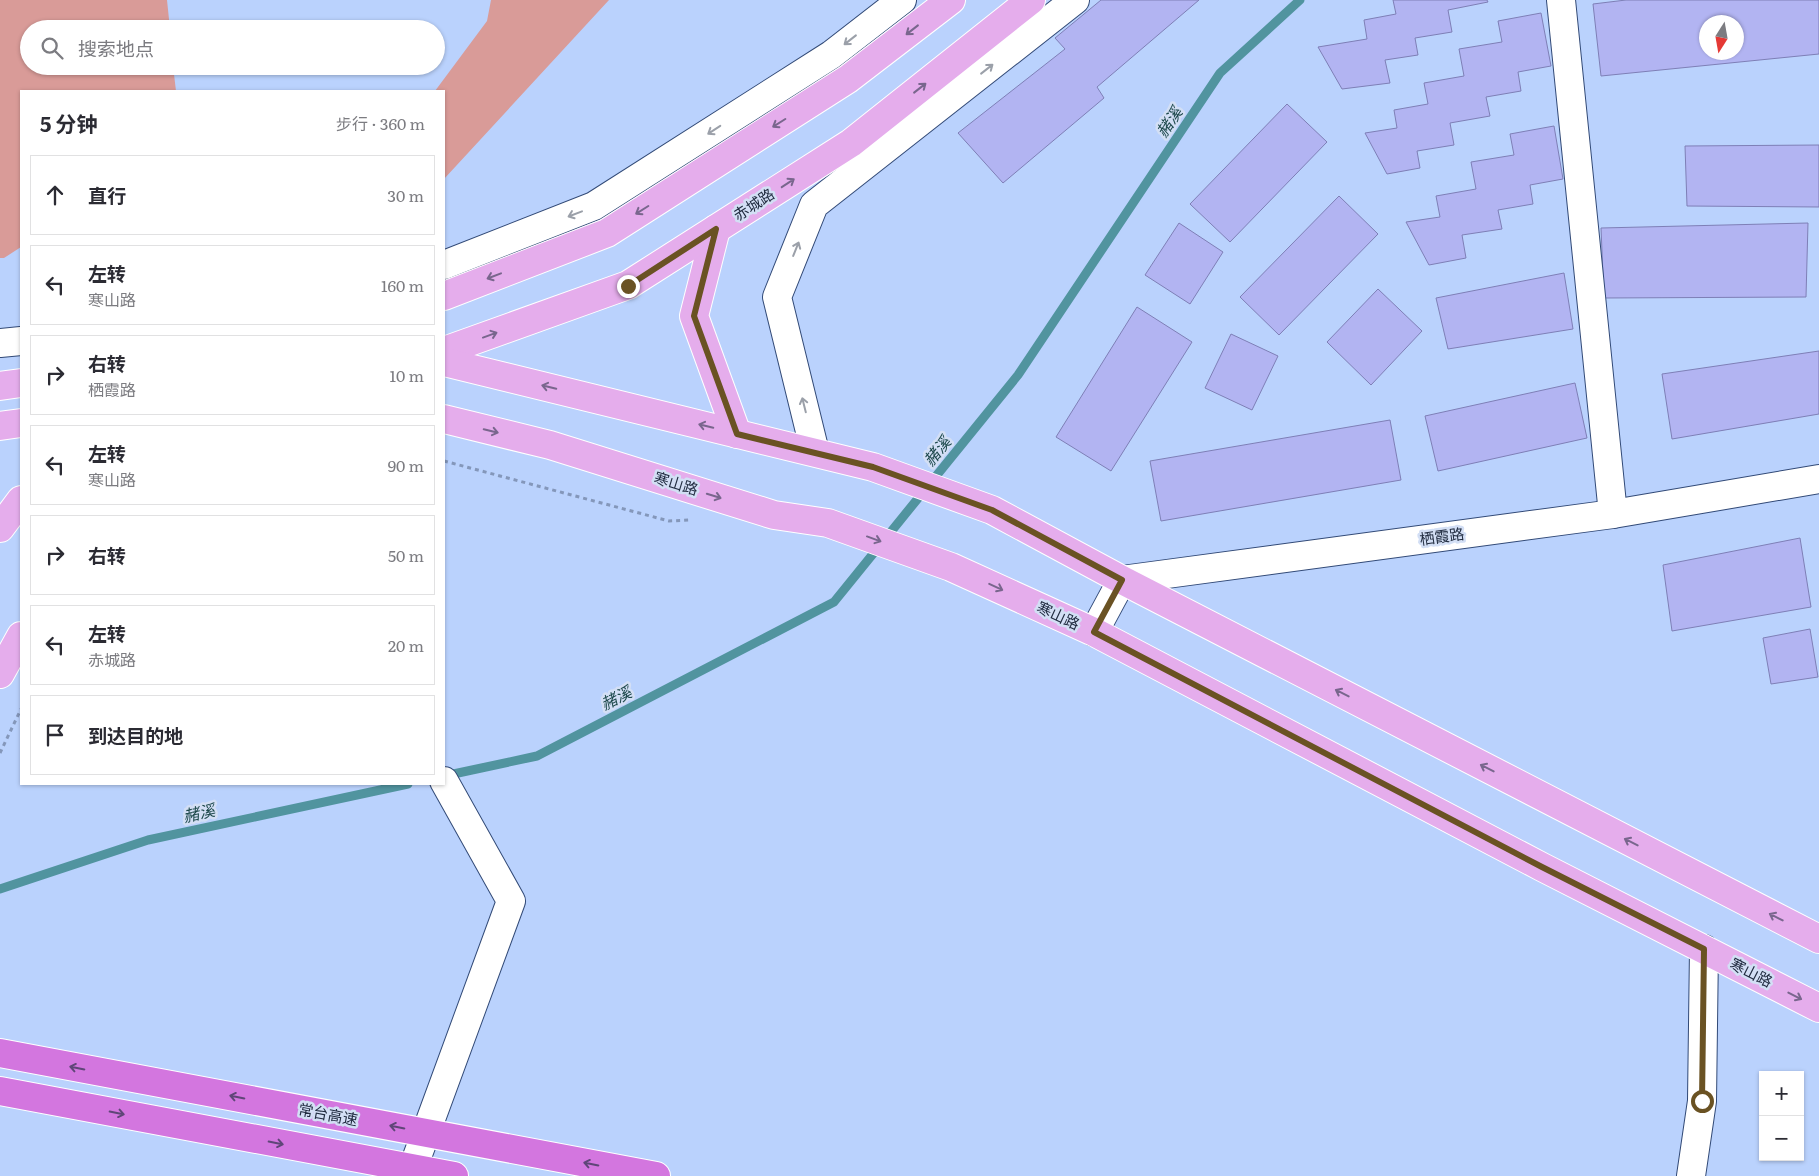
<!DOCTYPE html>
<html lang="zh">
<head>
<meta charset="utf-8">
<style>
  :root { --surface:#fff; --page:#f7f7f7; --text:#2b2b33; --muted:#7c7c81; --line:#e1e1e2 }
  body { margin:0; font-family:Literata,"Noto Sans SC",serif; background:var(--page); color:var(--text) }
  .controls { position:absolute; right:15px; bottom:15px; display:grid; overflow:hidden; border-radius:0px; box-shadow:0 1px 4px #0004 }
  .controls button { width:45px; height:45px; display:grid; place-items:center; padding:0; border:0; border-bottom:1px solid var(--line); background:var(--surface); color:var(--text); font:25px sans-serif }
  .compass { position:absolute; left:1699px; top:15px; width:45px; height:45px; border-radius:50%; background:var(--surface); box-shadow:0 1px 4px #0004; rotate:191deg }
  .stop { position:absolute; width:15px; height:15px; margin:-11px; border:4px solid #6a5223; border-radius:50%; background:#fff }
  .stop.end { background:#6a5223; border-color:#fff; box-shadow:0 1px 5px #0008 }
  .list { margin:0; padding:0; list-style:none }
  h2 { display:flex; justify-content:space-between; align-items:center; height:65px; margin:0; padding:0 20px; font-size:21px }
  h2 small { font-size:16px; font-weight:400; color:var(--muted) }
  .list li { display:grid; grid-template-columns:32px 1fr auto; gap:15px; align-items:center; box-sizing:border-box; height:80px; margin:0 10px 10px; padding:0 10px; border:1px solid var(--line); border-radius:0px }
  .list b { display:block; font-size:19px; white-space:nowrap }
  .list p { margin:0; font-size:16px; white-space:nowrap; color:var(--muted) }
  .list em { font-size:16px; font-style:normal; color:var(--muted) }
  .icon { flex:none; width:28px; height:28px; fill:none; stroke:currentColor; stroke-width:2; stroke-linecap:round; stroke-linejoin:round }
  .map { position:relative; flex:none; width:1819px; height:1176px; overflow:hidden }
  .search { position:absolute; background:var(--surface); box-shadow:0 1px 4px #0004; left:20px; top:20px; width:425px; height:55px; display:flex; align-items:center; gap:12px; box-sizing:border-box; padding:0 18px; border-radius:28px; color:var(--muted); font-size:19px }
  .panel { position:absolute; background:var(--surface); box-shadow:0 1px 4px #0004; left:20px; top:90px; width:425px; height:695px; border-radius:0px }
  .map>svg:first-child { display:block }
  .green { fill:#d99b98 }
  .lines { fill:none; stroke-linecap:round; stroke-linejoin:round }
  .stream { stroke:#51949f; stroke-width:9 }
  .building { fill:#b2b4f2; stroke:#7e7fb6; fill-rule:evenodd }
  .minor-casing { stroke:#324a77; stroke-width:30 }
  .major-casing { stroke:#fff; stroke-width:30 }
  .highway-casing { stroke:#fff; stroke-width:30 }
  .path { stroke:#8497ba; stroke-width:3; stroke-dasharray:4 4; stroke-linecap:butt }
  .minor { stroke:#fff; stroke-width:28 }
  .major { stroke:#e5adec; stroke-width:28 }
  .highway { stroke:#d376df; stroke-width:28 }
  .oneway { stroke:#79668d }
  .oneway2 { stroke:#9ba0a9 }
  .oneway3 { stroke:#5f4678 }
  .route { stroke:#6a5223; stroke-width:6 }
  .labels { text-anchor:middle; stroke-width:5; stroke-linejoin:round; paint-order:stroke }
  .street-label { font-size:15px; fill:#212c40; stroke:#d3dff5 }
  .water-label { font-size:16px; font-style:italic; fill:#1e494c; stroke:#d3dff5 }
</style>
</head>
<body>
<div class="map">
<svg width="1819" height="1176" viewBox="0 0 1819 1176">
  <rect width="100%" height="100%" fill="#bad2fd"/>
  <g class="green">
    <path d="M0,0H167L170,29H29V66H173L176,91H21V247L4,258H0Z"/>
    <path d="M491,0H609L444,179V91H435L487,21Z"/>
  </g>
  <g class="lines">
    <g class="stream">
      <path d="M444,776L537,756L834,602L1018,375L1220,73L1300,0"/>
      <path d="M0,889L148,840L408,784"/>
    </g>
  </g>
  <g class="building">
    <path d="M1101,0H1199L1097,87L1104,98L1003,183L958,133L1065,49L1055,38Z"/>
    <path d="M1393,0H1487L1488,2L1448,10L1452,32L1415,38L1418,55L1385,60L1390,83L1342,89L1318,47L1367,39L1364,20L1396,14Z"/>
    <path d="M1626,0H1819V54L1601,76L1593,4ZM1706,22H1736V52H1706Z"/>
    <path d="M1541,13L1551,66L1518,72L1521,91L1486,97L1490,116L1450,123L1454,145L1417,151L1420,168L1387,174L1365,133L1397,128L1394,110L1428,104L1424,83L1464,76L1459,49L1502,42L1498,21Z"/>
    <path d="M1287,104L1327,142L1230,242L1190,204Z"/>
    <path d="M1554,126L1563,179L1530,185L1533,204L1498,210L1502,229L1462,235L1466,258L1429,265L1406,222L1440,217L1436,196L1476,189L1471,162L1514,155L1510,134Z"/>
    <path d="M1819,145V207L1687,206L1685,146Z"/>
    <path d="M1339,196L1378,234L1279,335L1240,297Z"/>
    <path d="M1179,223L1223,252L1190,304L1145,275Z"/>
    <path d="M1808,223L1806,297L1604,298L1601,228Z"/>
    <path d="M1564,273L1573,329L1448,349L1436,298Z"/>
    <path d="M1378,289L1422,331L1371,385L1327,342Z"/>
    <path d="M1137,307L1192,342L1111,471L1056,437Z"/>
    <path d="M1231,334L1278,356L1252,410L1205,388Z"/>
    <path d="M1819,351V414L1672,439L1662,374Z"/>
    <path d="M1575,383L1587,438L1438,471L1425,416Z"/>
    <path d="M1390,420L1401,480L1161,521L1150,461Z"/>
    <path d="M1800,538L1811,607L1672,631L1663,565Z"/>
    <path d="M1810,629L1818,677L1771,684L1763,638Z"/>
  </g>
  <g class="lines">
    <g class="minor-casing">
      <g id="minor">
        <path d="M1561,0L1613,514"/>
        <path d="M444,265L594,206L831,55L902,0"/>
        <path d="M0,343L21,341"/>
        <path d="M815,452L777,297L814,205L1075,0"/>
        <path d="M1094,632L1122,580L1613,514L1819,479"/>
        <path d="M410,1176L511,901L444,781"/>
        <path d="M1691,1176L1702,1101L1704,949"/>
      </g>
    </g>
    <g class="major-casing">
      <g id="major">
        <path d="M716,229L694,316L737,434"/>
        <path d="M444,296L607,233L848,79L951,0"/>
        <path d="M444,351L628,285L851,143L1031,0"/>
        <path d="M444,362L873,467L992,510L1122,580L1819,939"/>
        <path d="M0,386L21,383"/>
        <path d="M444,419L550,445L774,515L828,523L951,567L1094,632L1542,867L1819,1008"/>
        <path d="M0,426L21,423"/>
        <path d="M0,528L21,500"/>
        <path d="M0,674L21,636"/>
      </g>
    </g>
    <g class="highway-casing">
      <g id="highway">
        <path d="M0,1053L656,1176"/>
        <path d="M0,1091L454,1176"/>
      </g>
    </g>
    <g class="path">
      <path d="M444,461L669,521L689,520"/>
      <path d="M0,753L21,709"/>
    </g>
    <use href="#minor" class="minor"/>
    <use href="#major" class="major"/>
    <use href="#highway" class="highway"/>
  </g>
  <defs><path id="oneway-shaft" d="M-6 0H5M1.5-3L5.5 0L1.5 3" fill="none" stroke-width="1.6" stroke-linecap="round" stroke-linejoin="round" transform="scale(1.25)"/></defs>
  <g class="oneway">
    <use href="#oneway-shaft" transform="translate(912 30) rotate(142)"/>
    <use href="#oneway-shaft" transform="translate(920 88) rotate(-38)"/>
    <use href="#oneway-shaft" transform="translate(779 123) rotate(148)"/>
    <use href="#oneway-shaft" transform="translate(788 183) rotate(-33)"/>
    <use href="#oneway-shaft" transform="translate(642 210) rotate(148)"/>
    <use href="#oneway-shaft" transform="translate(494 276) rotate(159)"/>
    <use href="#oneway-shaft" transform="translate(490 335) rotate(-20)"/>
    <use href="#oneway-shaft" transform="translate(549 387) rotate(-166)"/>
    <use href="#oneway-shaft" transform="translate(706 426) rotate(-166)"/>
    <use href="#oneway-shaft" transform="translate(491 431) rotate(14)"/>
    <use href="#oneway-shaft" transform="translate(714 496) rotate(17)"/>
    <use href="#oneway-shaft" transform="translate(874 539) rotate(20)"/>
    <use href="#oneway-shaft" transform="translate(996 587) rotate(25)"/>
    <use href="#oneway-shaft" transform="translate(1342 693) rotate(-153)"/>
    <use href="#oneway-shaft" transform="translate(1487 768) rotate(-153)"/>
    <use href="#oneway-shaft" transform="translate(1631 842) rotate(-153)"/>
    <use href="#oneway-shaft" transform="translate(1776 917) rotate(-153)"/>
    <use href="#oneway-shaft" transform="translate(1795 996) rotate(27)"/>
  </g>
  <g class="oneway2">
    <use href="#oneway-shaft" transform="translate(850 40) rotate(142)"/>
    <use href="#oneway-shaft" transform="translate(987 69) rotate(-38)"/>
    <use href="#oneway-shaft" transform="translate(714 130) rotate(147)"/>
    <use href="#oneway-shaft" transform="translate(575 214) rotate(159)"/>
    <use href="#oneway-shaft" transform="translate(796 249) rotate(-68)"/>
    <use href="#oneway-shaft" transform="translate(804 405) rotate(-104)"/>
  </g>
  <g class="oneway3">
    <use href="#oneway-shaft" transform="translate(77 1068) rotate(-169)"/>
    <use href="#oneway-shaft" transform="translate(237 1097) rotate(-169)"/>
    <use href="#oneway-shaft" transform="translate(117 1113) rotate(11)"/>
    <use href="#oneway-shaft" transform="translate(397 1127) rotate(-169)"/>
    <use href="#oneway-shaft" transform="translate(276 1143) rotate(11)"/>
    <use href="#oneway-shaft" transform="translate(591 1164) rotate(-169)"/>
  </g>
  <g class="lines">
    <path class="route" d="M628,286L716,229L694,316L737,434L873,467L992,510L1122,580L1094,632L1542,867L1704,949L1702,1101"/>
  </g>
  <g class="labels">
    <g class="street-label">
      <text transform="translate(754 205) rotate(-33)" y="5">赤城路</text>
      <text transform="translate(676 484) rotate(17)" y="5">寒山路</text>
      <text transform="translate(1442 537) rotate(-8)" y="5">栖霞路</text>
      <text transform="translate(1058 616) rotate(25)" y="5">寒山路</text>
      <text transform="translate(1751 973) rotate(27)" y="5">寒山路</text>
      <text transform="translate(328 1115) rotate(11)" y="5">常台高速</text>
    </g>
    <g class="water-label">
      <text transform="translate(1169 122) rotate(-56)" y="6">赭溪</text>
      <text transform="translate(937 451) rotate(-51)" y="6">赭溪</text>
      <text transform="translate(616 698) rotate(-27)" y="6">赭溪</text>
      <text transform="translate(199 813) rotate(-12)" y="6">赭溪</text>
    </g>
  </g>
</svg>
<div class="controls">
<button>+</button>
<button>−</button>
</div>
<svg class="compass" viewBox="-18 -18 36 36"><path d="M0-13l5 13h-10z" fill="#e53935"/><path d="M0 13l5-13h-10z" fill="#7c7c81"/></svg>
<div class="stop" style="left:1702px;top:1101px"></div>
<div class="stop end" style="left:628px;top:286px"></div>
<div class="search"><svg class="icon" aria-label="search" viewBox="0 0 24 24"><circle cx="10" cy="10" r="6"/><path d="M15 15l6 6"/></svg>搜索地点</div>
<section class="panel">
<h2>5 分钟<small>步行 · 360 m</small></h2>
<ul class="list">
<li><svg class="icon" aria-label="ahead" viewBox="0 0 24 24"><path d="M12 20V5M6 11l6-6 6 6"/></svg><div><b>直行</b></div><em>30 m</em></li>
<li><svg class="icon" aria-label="left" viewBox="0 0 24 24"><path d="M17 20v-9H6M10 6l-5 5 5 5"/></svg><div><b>左转</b><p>寒山路</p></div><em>160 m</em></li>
<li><svg class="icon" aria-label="right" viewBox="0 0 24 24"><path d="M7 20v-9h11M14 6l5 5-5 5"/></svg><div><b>右转</b><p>栖霞路</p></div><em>10 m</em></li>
<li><svg class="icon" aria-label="left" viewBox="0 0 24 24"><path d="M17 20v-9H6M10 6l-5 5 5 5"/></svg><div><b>左转</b><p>寒山路</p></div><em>90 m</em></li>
<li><svg class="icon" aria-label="right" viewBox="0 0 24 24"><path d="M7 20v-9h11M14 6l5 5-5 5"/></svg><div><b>右转</b></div><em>50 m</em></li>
<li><svg class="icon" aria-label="left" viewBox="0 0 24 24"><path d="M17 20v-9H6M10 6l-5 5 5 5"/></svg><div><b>左转</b><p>赤城路</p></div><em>20 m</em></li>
<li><svg class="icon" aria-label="arrive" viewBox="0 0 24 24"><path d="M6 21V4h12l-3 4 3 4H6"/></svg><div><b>到达目的地</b></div></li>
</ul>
</section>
</div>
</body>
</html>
